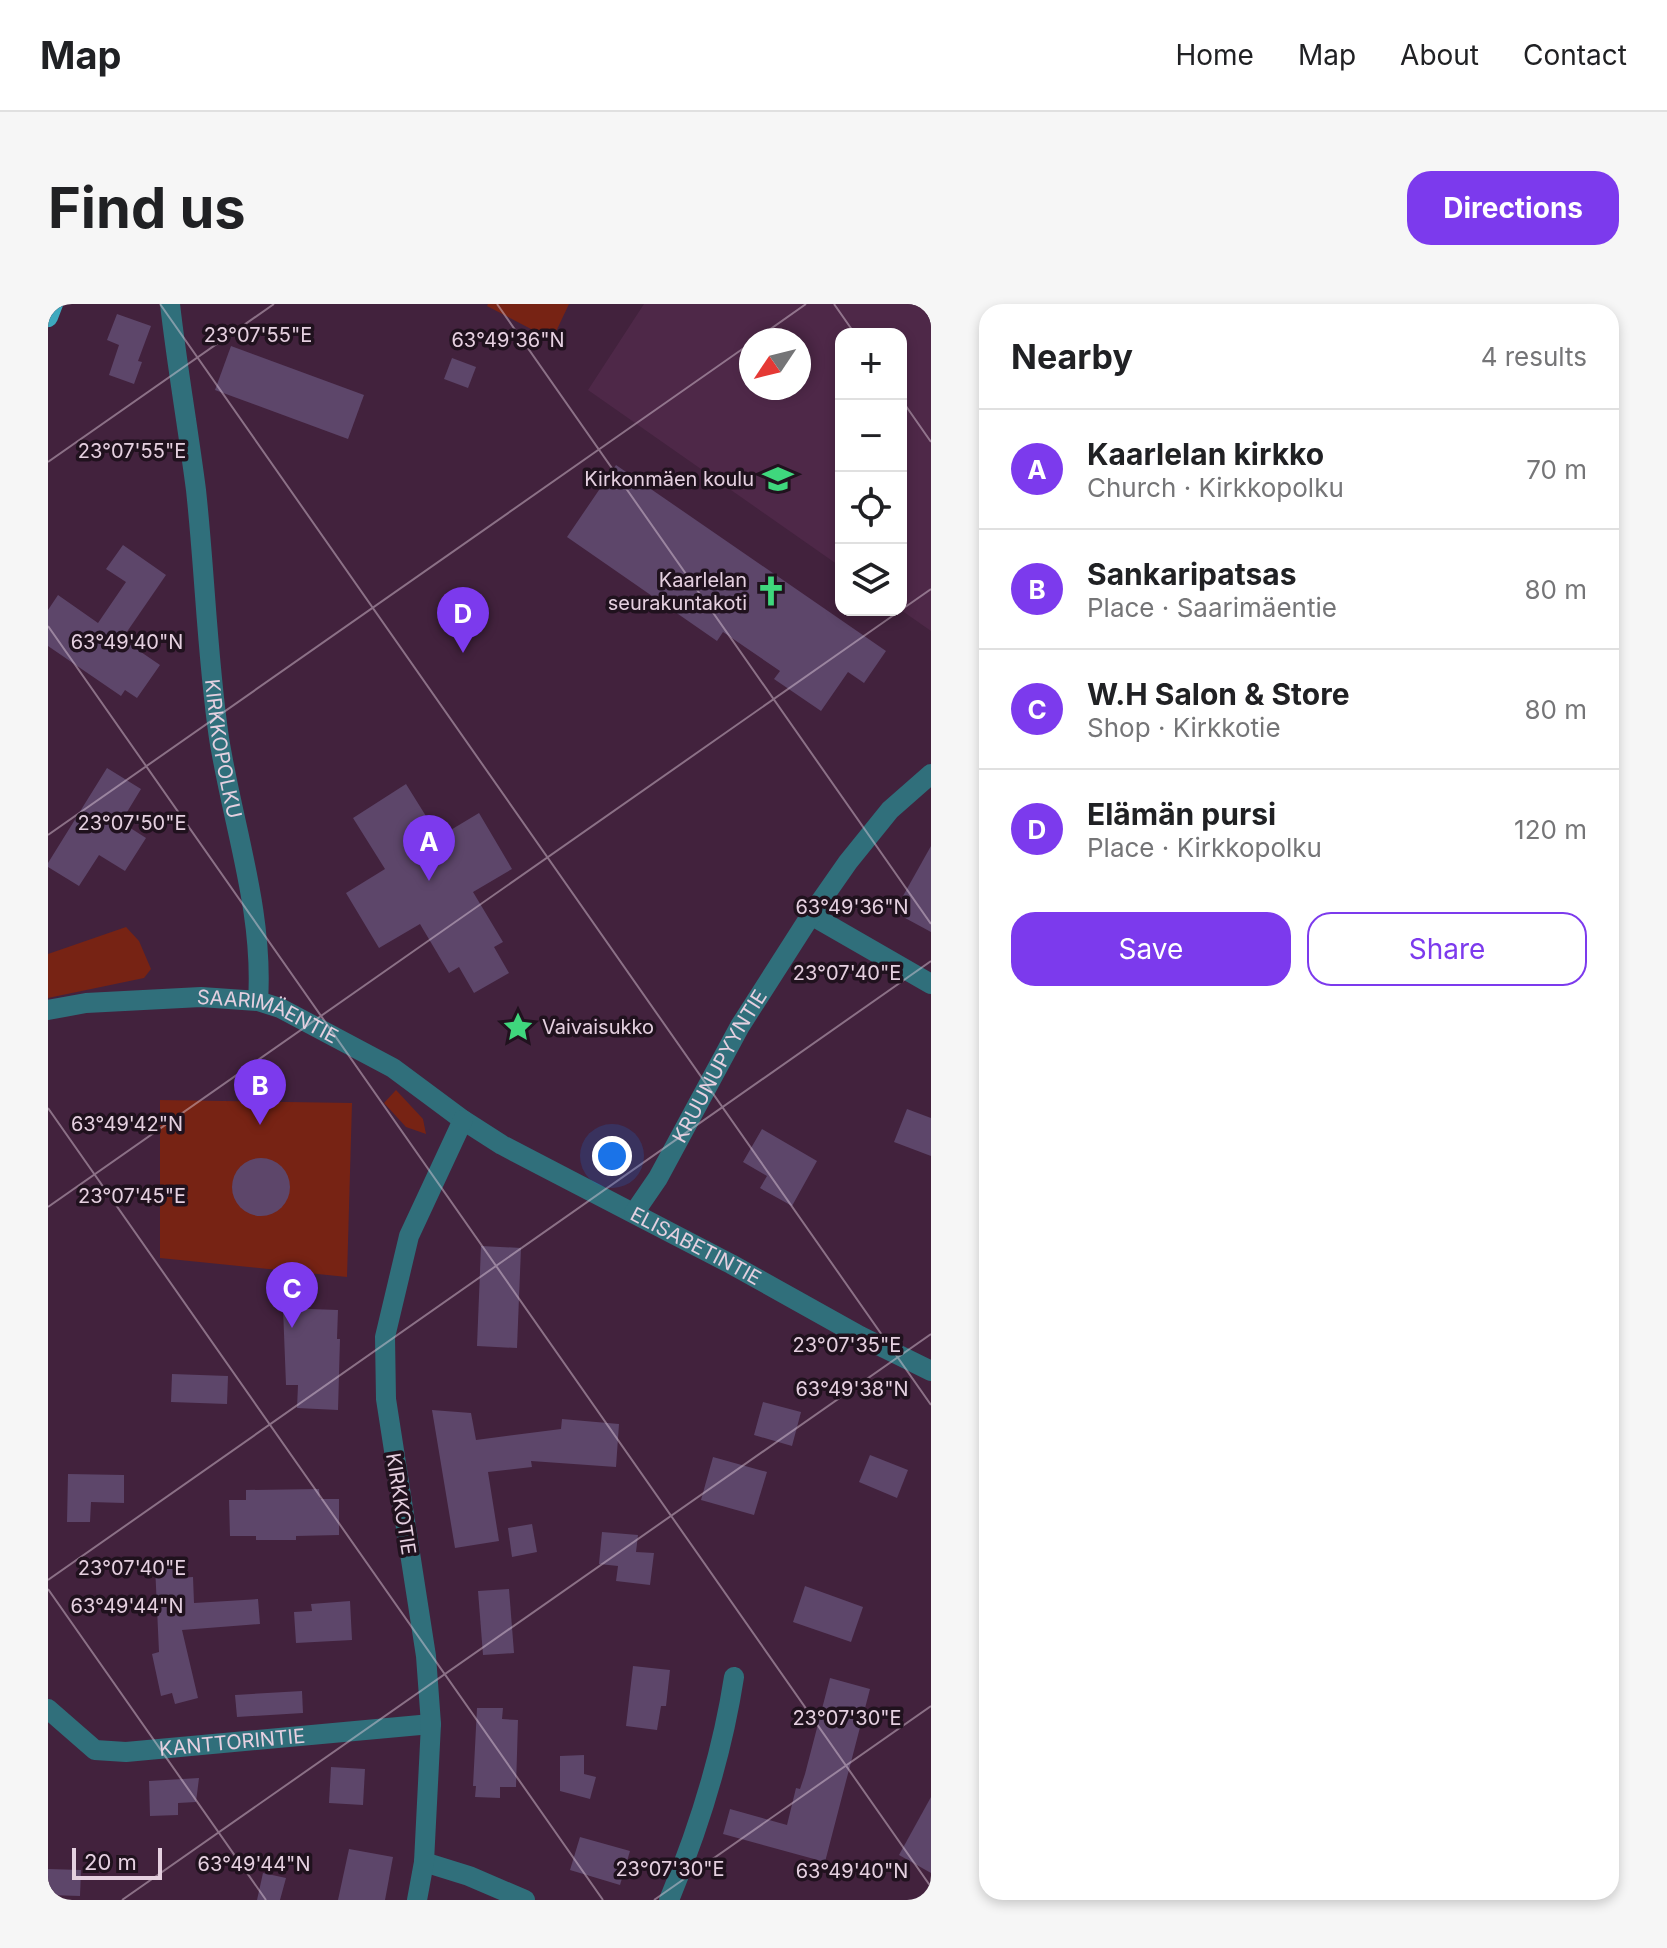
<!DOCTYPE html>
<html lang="en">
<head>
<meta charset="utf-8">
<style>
  :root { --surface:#fff; --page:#f6f6f6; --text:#202124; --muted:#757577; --line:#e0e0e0; --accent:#7c3aed }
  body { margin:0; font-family:Inter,sans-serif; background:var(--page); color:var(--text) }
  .controls { position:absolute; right:24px; top:24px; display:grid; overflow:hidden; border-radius:16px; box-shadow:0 4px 12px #0003 }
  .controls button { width:72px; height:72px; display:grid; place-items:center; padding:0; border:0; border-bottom:2px solid var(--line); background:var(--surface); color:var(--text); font:40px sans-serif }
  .compass { position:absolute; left:691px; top:24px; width:72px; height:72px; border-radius:50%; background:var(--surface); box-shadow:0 4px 12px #0003; rotate:235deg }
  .scale { position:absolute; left:24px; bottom:20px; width:90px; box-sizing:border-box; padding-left:8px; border:4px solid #e5d0e0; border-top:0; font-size:22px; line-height:28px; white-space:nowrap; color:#e5d0e0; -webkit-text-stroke:6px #20121e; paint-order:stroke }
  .you { position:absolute; left:564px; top:852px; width:28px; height:28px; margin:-20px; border:6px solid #fff; border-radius:50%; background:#1a73e8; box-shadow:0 0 0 12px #1a73e833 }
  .badge { display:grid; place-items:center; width:52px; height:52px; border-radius:50%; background:var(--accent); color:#fff; font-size:26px; font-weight:700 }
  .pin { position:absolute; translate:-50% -66px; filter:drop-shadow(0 2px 4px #0008) }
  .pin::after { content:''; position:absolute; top:42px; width:28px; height:24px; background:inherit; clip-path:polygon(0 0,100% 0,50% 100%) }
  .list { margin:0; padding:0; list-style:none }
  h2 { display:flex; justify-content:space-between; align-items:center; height:104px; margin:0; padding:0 32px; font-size:34px }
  h2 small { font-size:26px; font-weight:400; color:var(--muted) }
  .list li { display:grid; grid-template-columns:52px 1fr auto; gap:24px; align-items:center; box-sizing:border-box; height:120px; padding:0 32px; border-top:2px solid var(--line) }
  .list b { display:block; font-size:30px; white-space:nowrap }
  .list p { margin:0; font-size:26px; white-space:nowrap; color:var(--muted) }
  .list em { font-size:26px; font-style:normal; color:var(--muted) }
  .actions { display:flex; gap:16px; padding:24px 32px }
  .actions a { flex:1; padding:18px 0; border:2px solid var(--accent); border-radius:24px; text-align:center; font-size:28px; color:var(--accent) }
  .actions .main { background:var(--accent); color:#fff }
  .icon { flex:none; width:44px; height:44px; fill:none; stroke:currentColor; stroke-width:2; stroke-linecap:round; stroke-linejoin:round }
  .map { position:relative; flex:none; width:883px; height:1596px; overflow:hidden; border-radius:24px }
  header { display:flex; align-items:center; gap:48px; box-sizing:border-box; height:112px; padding:0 40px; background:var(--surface); border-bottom:2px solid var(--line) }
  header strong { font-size:38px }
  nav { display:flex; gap:44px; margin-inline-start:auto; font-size:28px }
  .intro { display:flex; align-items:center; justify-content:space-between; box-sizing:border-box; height:192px; padding:0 48px }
  h1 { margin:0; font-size:56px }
  .button { padding:20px 36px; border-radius:24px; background:var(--accent); color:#fff; font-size:28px; font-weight:700 }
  main { display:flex; gap:48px; padding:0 48px }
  aside { flex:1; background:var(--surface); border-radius:24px; box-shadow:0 4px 12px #0003 }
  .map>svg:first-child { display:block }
  .built { fill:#4e2848; fill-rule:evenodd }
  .green { fill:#772314 }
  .building { fill:#5d466a }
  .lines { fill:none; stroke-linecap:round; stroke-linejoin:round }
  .minor { stroke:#306f7b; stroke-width:20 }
  .major { stroke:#3da9be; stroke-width:20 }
  .ticks { fill:none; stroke:#e5d0e0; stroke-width:2; stroke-opacity:0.45 }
  .labels { text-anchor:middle; stroke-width:7; stroke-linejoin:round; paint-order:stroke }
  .poi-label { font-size:20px; fill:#e5d0e0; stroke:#20121e; text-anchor:end }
  .street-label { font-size:20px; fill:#e5d0e0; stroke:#20121e }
  .ticks-label { font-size:20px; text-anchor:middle; fill:#e5d0e0; stroke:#20121e; stroke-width:7; stroke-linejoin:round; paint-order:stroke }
</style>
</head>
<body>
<header>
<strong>Map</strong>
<nav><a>Home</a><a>Map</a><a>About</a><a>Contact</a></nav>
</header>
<div class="intro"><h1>Find us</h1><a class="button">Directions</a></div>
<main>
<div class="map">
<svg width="883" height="1596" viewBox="0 0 883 1596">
  <rect width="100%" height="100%" fill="#42223d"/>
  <path class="built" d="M596,0H883V327L853,306V30H793V263L540,86ZM703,36H751V84H703Z"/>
  <g class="green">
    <path d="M440,0H521L504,36L439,2Z"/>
    <path d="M78,623L91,637L103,665L96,674L0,694V650Z"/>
    <path d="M348,786L375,815L378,830L358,823L336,799Z"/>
    <path d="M112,796L304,799L299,973L112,954Z"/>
  </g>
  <g class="building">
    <path d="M69,10L103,22L90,57L94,58L86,80L61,71L71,41L59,36Z"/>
    <path d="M183,42L316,91L300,135L167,86Z"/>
    <path d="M404,54L428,63L420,84L396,75Z"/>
    <path d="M568,161L838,347L816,379L800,368L773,407L726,375L732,367L675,328L669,337L519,233Z"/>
    <path d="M75,241L118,271L74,335L112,361L89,394L77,386L73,392L0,342V306L10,291L50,319L78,278L58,265Z"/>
    <path d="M59,464L93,485L73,518L98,534L77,567L51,551L31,582L0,563V559Z"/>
    <path d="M358,480L391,533L431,509L464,565L425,588L455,638L446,643L461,669L426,689L411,663L401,669L372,620L331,644L298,589L337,565L305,514Z"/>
    <path d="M883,542V628L846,608Z"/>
    <path d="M859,805L883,814V852L846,838Z"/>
    <path d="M714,825L769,857L744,902L712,884L719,872L695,858Z"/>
    <circle cx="213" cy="883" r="29"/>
    <path d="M433,942L473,944L469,1044L429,1042Z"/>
    <path d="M235,1004L290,1006L289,1035H292L290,1106L249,1104L250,1081H238Z"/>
    <path d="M124,1070L180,1072L179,1100L123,1098Z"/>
    <path d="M715,1098L753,1108L744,1142L706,1131Z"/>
    <path d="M384,1106L423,1109L428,1136L513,1125L514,1115L571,1120L568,1163L483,1157L484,1163L440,1168L451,1237L407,1244Z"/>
    <path d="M822,1151L860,1166L849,1194L811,1178Z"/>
    <path d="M665,1153L719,1168L706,1211L653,1196Z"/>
    <path d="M20,1170L76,1171V1199L43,1198L42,1218H19Z"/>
    <path d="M271,1185L272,1195H291V1231L248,1232V1236H208V1232H182L181,1196H198V1186Z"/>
    <path d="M484,1220L489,1248L464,1253L460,1224Z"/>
    <path d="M554,1228L590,1231L588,1248L606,1249L602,1281L568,1277L570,1262L551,1260Z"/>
    <path d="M130,1260V1274L145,1273L146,1299L210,1295L212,1320L134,1326L150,1394L127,1400L124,1389L113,1392L104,1350L111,1348L107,1261Z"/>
    <path d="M757,1282L815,1303L803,1338L745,1318Z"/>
    <path d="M461,1285L466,1349L435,1351L430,1287Z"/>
    <path d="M302,1297L304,1336L248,1339L246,1308L264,1307L263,1300Z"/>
    <path d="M585,1362L622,1366L618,1402H613L609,1426L578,1422Z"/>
    <path d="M782,1374L822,1385L777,1558L675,1530L682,1505L739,1521L748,1484L752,1485L757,1470Z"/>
    <path d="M254,1387L255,1409L189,1413L187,1391Z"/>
    <path d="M429,1404H455L454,1415L470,1416L468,1483H452V1494L427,1493L428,1482H425Z"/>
    <path d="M536,1451V1470L548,1473L542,1495L512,1487V1452Z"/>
    <path d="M283,1463L317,1465L315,1501L281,1499Z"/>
    <path d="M151,1474L148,1498L130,1499V1511L102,1512L101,1477Z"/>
    <path d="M883,1493V1569L851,1551Z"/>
    <path d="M532,1533L582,1547L572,1581L522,1566Z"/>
    <path d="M301,1545L345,1553L337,1596H290Z"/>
    <path d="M0,1565L33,1566L32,1592L0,1591Z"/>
    <path d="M215,1569L238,1574L232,1596H209Z"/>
  </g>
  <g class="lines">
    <g class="minor">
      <path id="s1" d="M122,0C129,62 140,124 148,186C157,269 159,352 171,434C185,522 216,608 210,697"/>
      <path d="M763,611L883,680"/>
      <path id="s2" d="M0,706L38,699L153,693L210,697L232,704L345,764L415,816L454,841L683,960L812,1032L883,1067"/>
      <path id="s3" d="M586,909L610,874L692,722L763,611L800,558L842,506L883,470"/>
      <path id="s4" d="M0,1405L47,1446L78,1448L383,1420"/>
      <path d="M376,1558L421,1572L477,1596"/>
      <path d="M369,1596L376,1558L383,1420L378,1352L338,1095L337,1033L361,932L415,816"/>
      <path d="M621,1596C651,1524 674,1451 686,1373"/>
    </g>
    <path class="major" d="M0,13L5,0"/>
  </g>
  <path class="ticks" d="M112,0L883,1101M449,0L883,620M786,0L807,30M707,36L758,0M853,95L883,138M0,158L226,0M853,306L883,285M0,322L883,1583M0,531L703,39M0,804L555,1596M0,903L853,306M0,1276L883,657M0,1285L218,1596M74,1596L883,1030M606,1596L883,1402"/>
  <defs>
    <g id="school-bare" transform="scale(2.4)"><path d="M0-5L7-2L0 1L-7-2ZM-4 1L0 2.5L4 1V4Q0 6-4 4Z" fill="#3fd77d" stroke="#20121e" stroke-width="2.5" paint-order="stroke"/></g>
    <g id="church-bare" transform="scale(2.4)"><path d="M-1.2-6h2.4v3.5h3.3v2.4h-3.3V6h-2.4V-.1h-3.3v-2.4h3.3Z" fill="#3fd77d" stroke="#20121e" stroke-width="2.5" paint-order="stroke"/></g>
    <g id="sight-bare" transform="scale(2.4)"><path d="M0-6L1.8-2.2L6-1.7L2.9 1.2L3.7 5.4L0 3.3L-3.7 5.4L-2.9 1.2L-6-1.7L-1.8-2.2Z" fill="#3fd77d" stroke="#20121e" stroke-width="2.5" paint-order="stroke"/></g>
  </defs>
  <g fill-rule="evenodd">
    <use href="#school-bare" x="730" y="175"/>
    <use href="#church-bare" x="723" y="287"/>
    <use href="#sight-bare" x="470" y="723"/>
  </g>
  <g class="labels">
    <g class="poi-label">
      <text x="706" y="182">Kirkonmäen koulu</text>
      <text x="699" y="283">Kaarlelan<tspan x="699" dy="23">seurakuntakoti</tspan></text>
      <text x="494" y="730" text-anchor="start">Vaivaisukko</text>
    </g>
    <g class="street-label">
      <text dy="7" stroke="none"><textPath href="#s1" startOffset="448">KIRKKOPOLKU</textPath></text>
      <text dy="7" stroke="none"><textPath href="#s2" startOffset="224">SAARIMÄENTIE</textPath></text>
      <text dy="7" stroke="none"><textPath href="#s3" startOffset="170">KRUUNUPYYNTIE</textPath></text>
      <text dy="7" stroke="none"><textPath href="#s2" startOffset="714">ELISABETINTIE</textPath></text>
      <text transform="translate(353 1200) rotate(81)" y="7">KIRKKOTIE</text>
      <text dy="7" stroke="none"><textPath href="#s4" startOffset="200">KANTTORINTIE</textPath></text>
    </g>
  </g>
  <g class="ticks-label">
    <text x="210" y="38">23°07'55"E</text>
    <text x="460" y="43">63°49'36"N</text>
    <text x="84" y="154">23°07'55"E</text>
    <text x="79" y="345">63°49'40"N</text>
    <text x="84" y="526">23°07'50"E</text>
    <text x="804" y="610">63°49'36"N</text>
    <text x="799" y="676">23°07'40"E</text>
    <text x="79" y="827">63°49'42"N</text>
    <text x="84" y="899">23°07'45"E</text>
    <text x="799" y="1048">23°07'35"E</text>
    <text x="804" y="1092">63°49'38"N</text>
    <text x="84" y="1271">23°07'40"E</text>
    <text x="79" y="1309">63°49'44"N</text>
    <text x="799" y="1421">23°07'30"E</text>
    <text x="206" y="1567">63°49'44"N</text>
    <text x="622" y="1572">23°07'30"E</text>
    <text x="804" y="1574">63°49'40"N</text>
  </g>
</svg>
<div class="controls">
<button>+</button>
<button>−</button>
<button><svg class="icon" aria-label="locate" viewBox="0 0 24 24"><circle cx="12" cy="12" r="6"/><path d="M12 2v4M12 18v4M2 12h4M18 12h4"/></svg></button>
<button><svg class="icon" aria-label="layers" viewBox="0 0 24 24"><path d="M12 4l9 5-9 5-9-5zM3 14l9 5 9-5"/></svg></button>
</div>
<svg class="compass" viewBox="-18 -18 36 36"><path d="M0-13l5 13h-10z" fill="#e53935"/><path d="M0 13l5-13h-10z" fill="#757577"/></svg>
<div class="scale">20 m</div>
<div class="you"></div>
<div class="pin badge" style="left:381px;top:577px">A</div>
<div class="pin badge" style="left:212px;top:821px">B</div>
<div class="pin badge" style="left:244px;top:1024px">C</div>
<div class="pin badge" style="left:415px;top:349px">D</div>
</div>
<aside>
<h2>Nearby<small>4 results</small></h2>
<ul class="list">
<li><span class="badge">A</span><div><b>Kaarlelan kirkko</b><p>Church · Kirkkopolku</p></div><em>70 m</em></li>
<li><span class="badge">B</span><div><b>Sankaripatsas</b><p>Place · Saarimäentie</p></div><em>80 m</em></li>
<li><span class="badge">C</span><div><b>W.H Salon &amp; Store</b><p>Shop · Kirkkotie</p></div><em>80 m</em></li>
<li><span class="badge">D</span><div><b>Elämän pursi</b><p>Place · Kirkkopolku</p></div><em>120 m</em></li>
</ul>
<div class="actions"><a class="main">Save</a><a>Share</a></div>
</aside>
</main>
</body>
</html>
